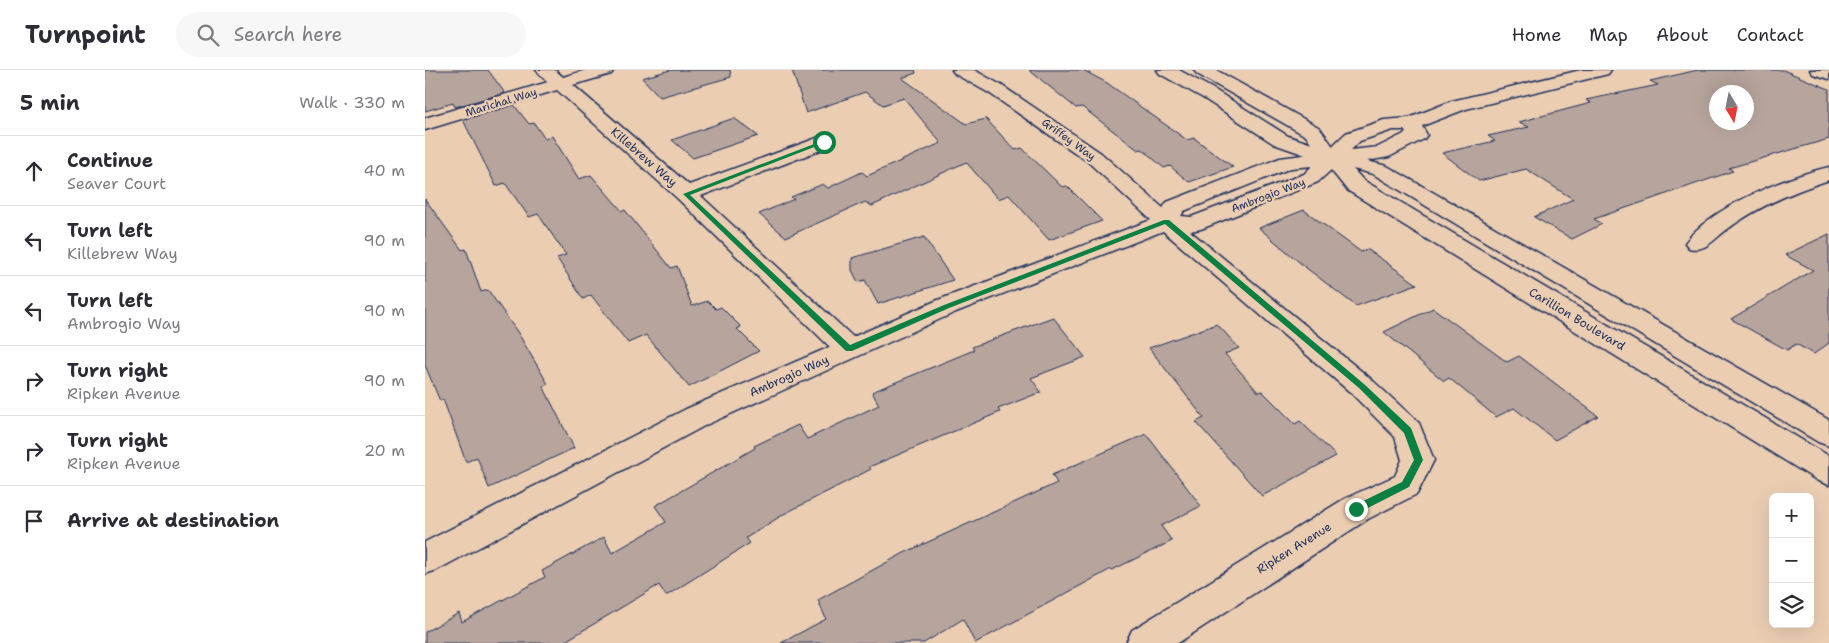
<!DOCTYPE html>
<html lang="en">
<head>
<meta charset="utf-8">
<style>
  :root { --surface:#fff; --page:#f7f7f7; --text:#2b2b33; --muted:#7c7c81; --line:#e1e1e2 }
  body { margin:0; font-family:"Shantell Sans",sans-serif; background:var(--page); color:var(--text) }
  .controls { position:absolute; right:15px; bottom:15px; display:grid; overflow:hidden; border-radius:8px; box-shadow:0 5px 20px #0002 }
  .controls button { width:45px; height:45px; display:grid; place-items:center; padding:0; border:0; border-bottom:1px solid var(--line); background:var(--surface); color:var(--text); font:25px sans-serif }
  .compass { position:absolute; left:1284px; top:15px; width:45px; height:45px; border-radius:50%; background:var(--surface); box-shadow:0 5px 20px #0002; rotate:170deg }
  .stop { position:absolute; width:15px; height:15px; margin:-11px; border:4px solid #0b8043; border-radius:50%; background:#fff }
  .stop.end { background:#0b8043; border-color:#fff; box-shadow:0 1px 5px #0008 }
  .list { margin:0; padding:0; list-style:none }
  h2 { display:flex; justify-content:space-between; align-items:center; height:65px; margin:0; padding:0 20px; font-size:21px }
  h2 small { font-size:16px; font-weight:400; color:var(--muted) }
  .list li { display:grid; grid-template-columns:32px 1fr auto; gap:15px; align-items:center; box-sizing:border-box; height:70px; padding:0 20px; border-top:1px solid var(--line) }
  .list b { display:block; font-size:19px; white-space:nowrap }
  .list p { margin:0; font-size:16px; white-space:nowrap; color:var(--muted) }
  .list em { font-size:16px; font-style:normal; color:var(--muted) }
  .icon { flex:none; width:28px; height:28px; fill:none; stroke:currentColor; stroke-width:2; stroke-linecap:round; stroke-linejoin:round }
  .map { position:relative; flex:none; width:1404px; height:573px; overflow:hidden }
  header { display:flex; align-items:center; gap:30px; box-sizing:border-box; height:70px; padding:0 25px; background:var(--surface); border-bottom:1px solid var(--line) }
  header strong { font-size:24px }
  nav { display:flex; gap:28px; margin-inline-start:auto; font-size:18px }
  .search { width:350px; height:45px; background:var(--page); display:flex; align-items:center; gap:12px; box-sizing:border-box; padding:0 18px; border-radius:28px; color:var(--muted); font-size:19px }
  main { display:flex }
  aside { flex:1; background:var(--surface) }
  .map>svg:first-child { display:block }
  .building { fill:#b7a59d; stroke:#1b2f5e; fill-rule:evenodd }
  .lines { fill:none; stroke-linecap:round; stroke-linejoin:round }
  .minor-casing { stroke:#1b2f5e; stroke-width:3 }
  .tertiary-casing { stroke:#1b2f5e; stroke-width:3 }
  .minor { fill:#ebcdb2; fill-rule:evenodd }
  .tertiary { fill:#ebcdb2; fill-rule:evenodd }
  .route { fill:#0b8043 }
  .labels { text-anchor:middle; stroke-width:4.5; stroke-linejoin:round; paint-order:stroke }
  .far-street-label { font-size:11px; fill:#1b2f5e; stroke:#ebcdb2 }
  .street-label { font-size:12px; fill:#1b2f5e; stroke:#ebcdb2 }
</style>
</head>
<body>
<header>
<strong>Turnpoint</strong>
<div class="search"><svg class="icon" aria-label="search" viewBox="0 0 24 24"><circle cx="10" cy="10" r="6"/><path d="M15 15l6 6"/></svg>Search here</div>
<nav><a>Home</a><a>Map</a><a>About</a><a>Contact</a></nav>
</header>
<main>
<aside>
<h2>5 min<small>Walk · 330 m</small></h2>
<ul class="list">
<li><svg class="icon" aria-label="ahead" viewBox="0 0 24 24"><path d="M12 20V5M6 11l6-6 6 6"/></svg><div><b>Continue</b><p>Seaver Court</p></div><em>40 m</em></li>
<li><svg class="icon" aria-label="left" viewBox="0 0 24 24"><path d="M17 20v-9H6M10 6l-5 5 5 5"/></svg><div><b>Turn left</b><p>Killebrew Way</p></div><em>90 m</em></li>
<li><svg class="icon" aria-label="left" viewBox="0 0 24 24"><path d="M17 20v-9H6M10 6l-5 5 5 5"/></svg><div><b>Turn left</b><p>Ambrogio Way</p></div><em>90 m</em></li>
<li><svg class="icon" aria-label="right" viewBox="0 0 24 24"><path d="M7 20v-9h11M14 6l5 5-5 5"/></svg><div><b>Turn right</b><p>Ripken Avenue</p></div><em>90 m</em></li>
<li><svg class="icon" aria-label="right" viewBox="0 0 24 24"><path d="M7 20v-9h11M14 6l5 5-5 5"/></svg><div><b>Turn right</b><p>Ripken Avenue</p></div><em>20 m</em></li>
<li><svg class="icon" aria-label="arrive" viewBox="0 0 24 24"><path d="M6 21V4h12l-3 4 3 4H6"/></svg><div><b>Arrive at destination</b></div></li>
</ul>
</aside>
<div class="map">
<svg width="1404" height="573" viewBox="0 0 1404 573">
  <rect width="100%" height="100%" fill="#ebcdb2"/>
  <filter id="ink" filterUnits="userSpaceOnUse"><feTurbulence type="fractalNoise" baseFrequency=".02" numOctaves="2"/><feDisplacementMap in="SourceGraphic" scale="10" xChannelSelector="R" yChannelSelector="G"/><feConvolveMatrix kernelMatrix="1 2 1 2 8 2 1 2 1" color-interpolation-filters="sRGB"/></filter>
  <g filter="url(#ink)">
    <g class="building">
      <path d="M0,0H63L80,23L30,37L28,33L0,41Z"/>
      <path d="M245,0H305L306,7L235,27L217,8Z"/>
      <path d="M367,0H490L491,3L477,8L541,54L561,49L590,80L597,78L637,117L642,116L677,151L624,170L584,125L573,129L541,92L447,136L440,132L361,167L334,144L369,129L366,127L398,114L403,118L437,102L442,106L516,73L479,28L458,35L440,22L381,43Z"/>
      <path d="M604,0H658L682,13L762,70L769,68L808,97L764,112L745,96L739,98L717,79L713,80L657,37L651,38Z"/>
      <path d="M1273,0H1358L1404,19V69L1304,98L1308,101L1169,149L1177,154L1147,169L1109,147L1148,129L1101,99L1054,111L1017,83L1070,71L1063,66L1104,57L1094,52L1166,33L1161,30L1233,15L1225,11ZM1292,22H1322V52H1292Z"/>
      <path d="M89,35L104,54L109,53L120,69L127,66L154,109L166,105L197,141L200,140L246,198L252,196L267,236L283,231L291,239L296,237L316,257L312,259L334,281L264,317L221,265L203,273L166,225L158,229L132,188L141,185L113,144L104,147L80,113L71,116L38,50Z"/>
      <path d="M309,48L333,66L268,88L247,70Z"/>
      <path d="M0,129L37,180L41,179L56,222L63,220L93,263L123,314L118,316L149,378L64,418L52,387L41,392L18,329L15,331L0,295Z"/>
      <path d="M879,140L936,182L942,179L992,214L931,236L880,197L834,158Z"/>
      <path d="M1404,164V273L1389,284L1371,274L1362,280L1306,249L1388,200L1360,185Z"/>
      <path d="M499,167L528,210L453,234L440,210L433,212L427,200V188Z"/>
      <path d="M1008,238L1082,292L1094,286L1173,346L1130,370L1089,338L1071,347L1024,308L1019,311L959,262Z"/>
      <path d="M628,247L660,287L606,308L616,322L573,339L575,342L444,397L446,399L359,444L321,468L325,473L241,526L234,515L137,573H0V562L34,543L37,552L120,507L117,501L179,467L187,483L241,452L230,436L330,378L329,376L373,355L382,369L454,335L447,322L549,280L547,277Z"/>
      <path d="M792,254L814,278L800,284L833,322L837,321L870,354L875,351L911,386L837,426L771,352L779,348L724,278Z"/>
      <path d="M721,364L776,436L736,456L747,471L687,500L686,499L550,573L538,549L499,573H356L401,549L393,530L479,483L632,413L627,405Z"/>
    </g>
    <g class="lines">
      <g class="minor-casing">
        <g id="minor">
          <path d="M111,0H130L138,7L161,0H189L186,4L148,15L264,115L392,68L399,66L406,68L409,72L406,76L276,126L428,267L513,230L726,150L662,91L564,23L530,4L527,0H549L576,15L676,83L738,138L742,132L855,88L901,82L921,63L959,50L984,48L1027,31L1156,0H1186L1183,4L1041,39L997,56L1002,65L999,69L964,87L942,91L962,96L1404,350V376L1393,372L948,104L928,99L938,110L1404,386V415L1393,411L922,120L906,100L893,112L776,159L765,161L946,309L994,353L1009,390L992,424L943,449L753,573H701L707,560L919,429L970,406L977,390L970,367L926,323L738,161L531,242L281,355L12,500L0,504V472L261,339L405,277L253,129L132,20L0,60V48L123,12ZM968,60H979L981,63L953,77L926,80L935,71ZM887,96L879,104L766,147L756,146L759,141L866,98Z"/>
          <path d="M1385,0H1404V9L1388,4Z"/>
          <path d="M1404,97V110C1367,122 1331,137 1300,161C1287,171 1280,182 1264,178L1260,173C1285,137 1362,107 1404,97Z"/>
        </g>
      </g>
      <g class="tertiary-casing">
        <path id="tertiary" d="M732,0H754L790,20L863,66L887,74L881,66L772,4L769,0H791L895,58L916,88L913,92L906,94L849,74L778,28L735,4Z"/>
      </g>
      <use href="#minor" class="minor"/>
      <use href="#tertiary" class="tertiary"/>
    </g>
  </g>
  <path class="route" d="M397,71L402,72L265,125L425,275L519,235L739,150H744L939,314L986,358L998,390L984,417L935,442H928V436L977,412L989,390L979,363L934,318L740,154L524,238L427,281H421L258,124Z"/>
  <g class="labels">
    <g class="far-street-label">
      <text transform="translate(76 32) rotate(-17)" y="4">Marichal Way</text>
      <text transform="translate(644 69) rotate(36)" y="4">Griffey Way</text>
      <text transform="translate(843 125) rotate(-21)" y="4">Ambrogio Way</text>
    </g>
    <g class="street-label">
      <text transform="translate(219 87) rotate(41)" y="4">Killebrew Way</text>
      <text transform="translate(1152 249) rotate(31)" y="4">Carillion Boulevard</text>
      <text transform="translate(364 306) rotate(-24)" y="4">Ambrogio Way</text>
      <text transform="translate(869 478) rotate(-32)" y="4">Ripken Avenue</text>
    </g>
  </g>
</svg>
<div class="controls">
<button>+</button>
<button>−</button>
<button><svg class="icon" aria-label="layers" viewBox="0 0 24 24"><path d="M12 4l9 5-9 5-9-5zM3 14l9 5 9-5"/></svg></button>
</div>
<svg class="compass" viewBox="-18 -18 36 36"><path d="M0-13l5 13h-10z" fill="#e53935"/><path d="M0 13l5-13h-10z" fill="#7c7c81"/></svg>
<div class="stop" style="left:399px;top:72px"></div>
<div class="stop end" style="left:931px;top:439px"></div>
</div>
</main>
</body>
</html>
